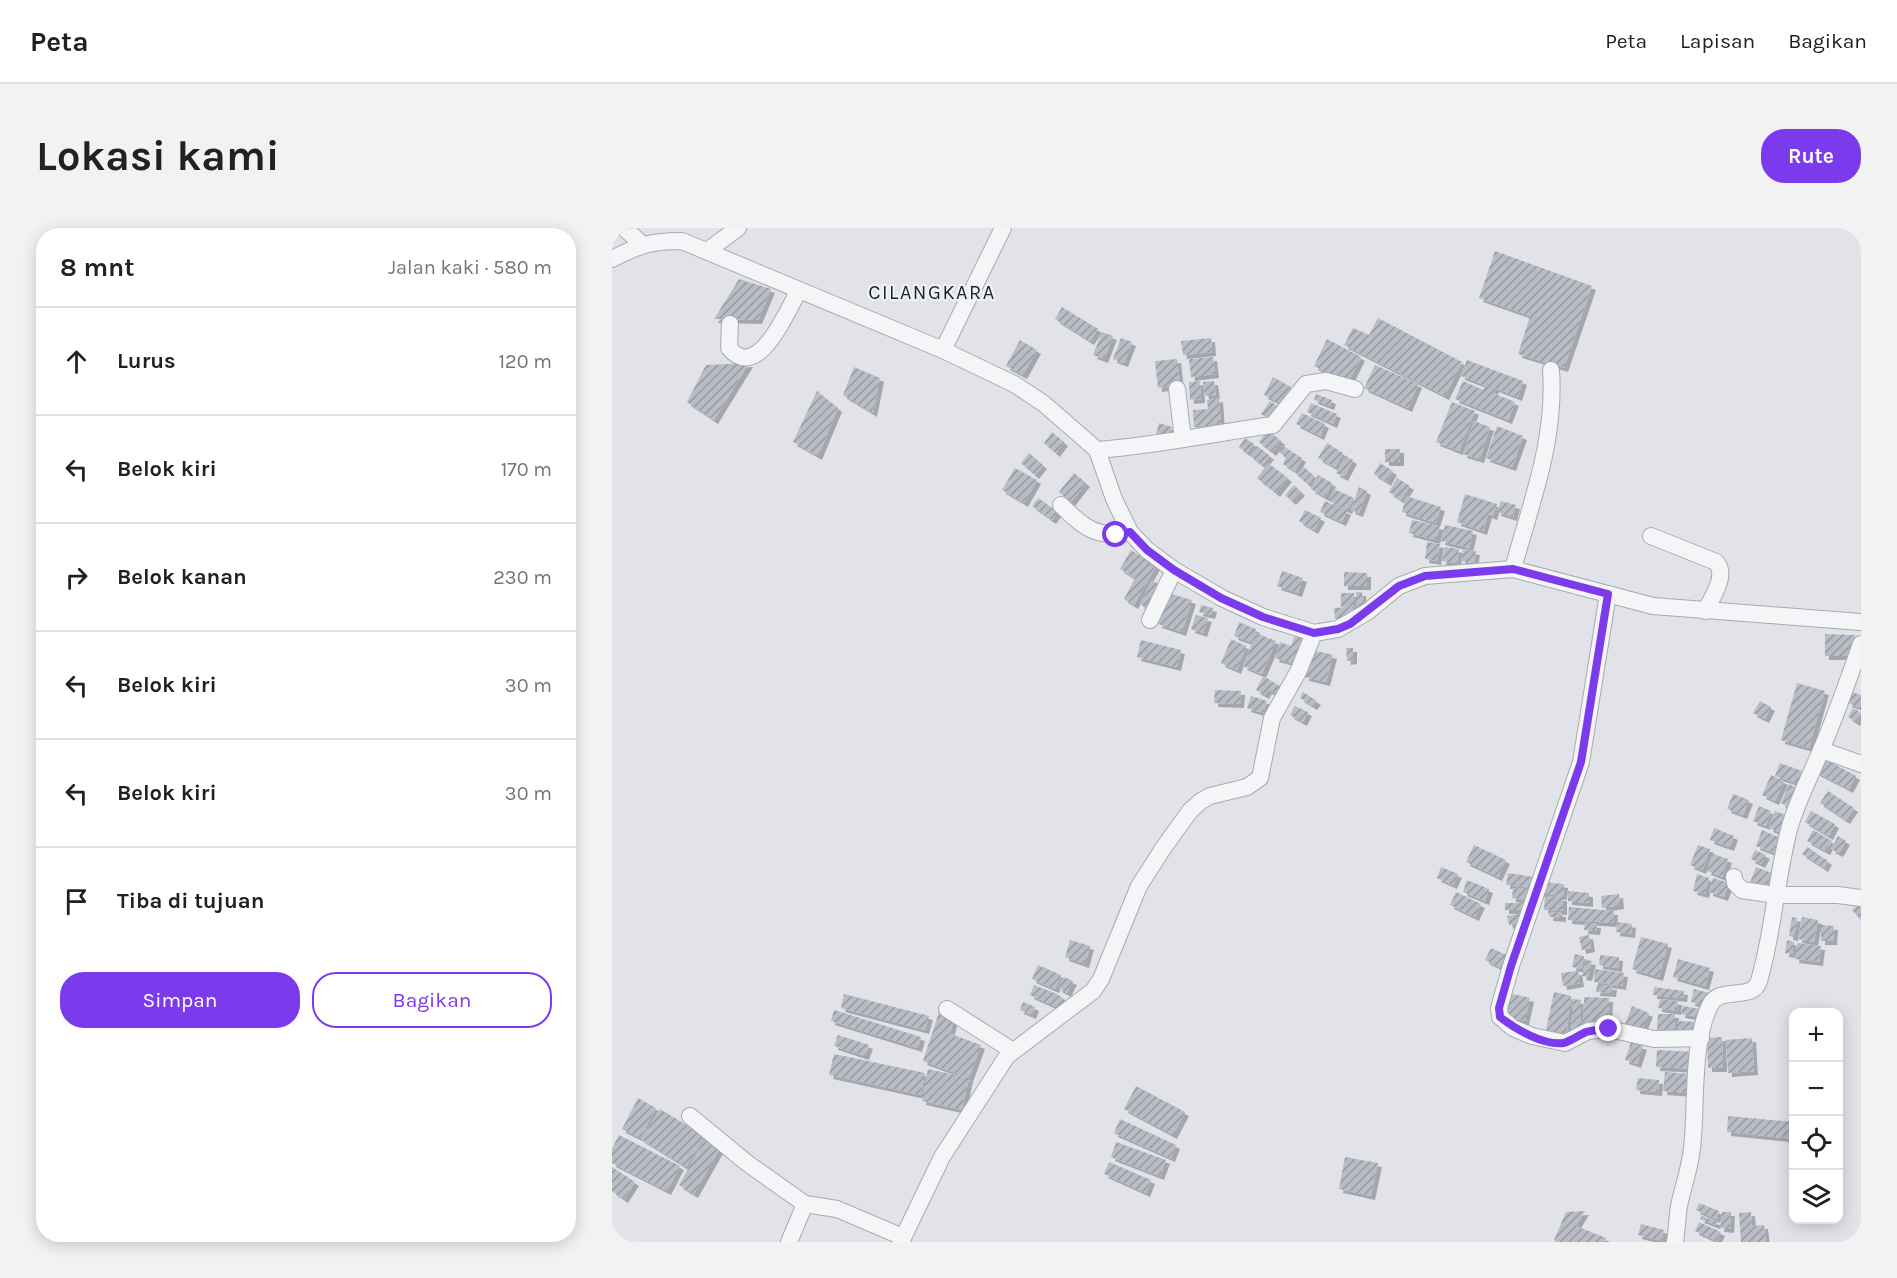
<!DOCTYPE html>
<html lang="id">
<head>
<meta charset="utf-8">
<style>
  :root { --surface:#fff; --page:#f2f2f2; --text:#202124; --muted:#757577; --line:#e0e0e0; --accent:#7c3aed }
  body { margin:0; font-family:Karla,sans-serif; background:var(--page); color:var(--text) }
  .controls { position:absolute; right:18px; bottom:18px; display:grid; overflow:hidden; border-radius:12px; box-shadow:0 3px 15px #0003 }
  .controls button { width:54px; height:54px; display:grid; place-items:center; padding:0; border:0; border-bottom:2px solid var(--line); background:var(--surface); color:var(--text); font:30px sans-serif }
  .stop { position:absolute; width:18px; height:18px; margin:-14px; border:4px solid #7c3aed; border-radius:50%; background:#fff }
  .stop.end { background:#7c3aed; border-color:#fff; box-shadow:0 2px 6px #0008 }
  .list { margin:0; padding:0; list-style:none }
  h2 { display:flex; justify-content:space-between; align-items:center; height:78px; margin:0; padding:0 24px; font-size:26px }
  h2 small { font-size:20px; font-weight:400; color:var(--muted) }
  .list li { display:grid; grid-template-columns:39px 1fr auto; gap:18px; align-items:center; box-sizing:border-box; height:108px; padding:0 24px; border-top:2px solid var(--line) }
  .list b { display:block; font-size:22px; white-space:nowrap }
  .list em { font-size:20px; font-style:normal; color:var(--muted) }
  .actions { display:flex; gap:12px; padding:18px 24px }
  .actions a { flex:1; padding:14px 0; border:2px solid var(--accent); border-radius:24px; text-align:center; font-size:21px; color:var(--accent) }
  .actions .main { background:var(--accent); color:#fff }
  .icon { flex:none; width:33px; height:33px; fill:none; stroke:currentColor; stroke-width:2; stroke-linecap:round; stroke-linejoin:round }
  .map { position:relative; flex:none; width:1249px; height:1014px; overflow:hidden; border-radius:24px }
  header { display:flex; align-items:center; gap:36px; box-sizing:border-box; height:84px; padding:0 30px; background:var(--surface); border-bottom:2px solid var(--line) }
  header strong { font-size:28px }
  nav { display:flex; gap:33px; margin-inline-start:auto; font-size:21px }
  .intro { display:flex; align-items:center; justify-content:space-between; box-sizing:border-box; height:144px; padding:0 36px }
  h1 { margin:0; font-size:42px }
  .button { padding:15px 27px; border-radius:24px; background:var(--accent); color:#fff; font-size:21px; font-weight:700 }
  main { display:flex; gap:36px; padding:0 36px }
  aside { flex:1; background:var(--surface); border-radius:24px; box-shadow:0 3px 15px #0003 }
  .map>svg:first-child { display:block }
  .building { fill:url(#building-hatch); filter:url(#shadow) }
  .lines { fill:none; stroke-linecap:round; stroke-linejoin:round }
  .minor-casing { stroke:#a7aab3; stroke-width:18 }
  .minor { stroke:#f4f5f7; stroke-width:16 }
  .route { stroke:#7c3aed; stroke-width:8 }
  .labels { text-anchor:middle; stroke-width:4.5; stroke-linejoin:round; paint-order:stroke }
  .quarter-label { font-size:20px; letter-spacing:1.5px; fill:#1d2130; stroke:#f1f2f6 }
</style>
</head>
<body>
<header>
<strong>Peta</strong>
<nav><a>Peta</a><a>Lapisan</a><a>Bagikan</a></nav>
</header>
<div class="intro"><h1>Lokasi kami</h1><a class="button">Rute</a></div>
<main>
<aside>
<h2>8 mnt<small>Jalan kaki · 580 m</small></h2>
<ul class="list">
<li><svg class="icon" aria-label="ahead" viewBox="0 0 24 24"><path d="M12 20V5M6 11l6-6 6 6"/></svg><div><b>Lurus</b></div><em>120 m</em></li>
<li><svg class="icon" aria-label="left" viewBox="0 0 24 24"><path d="M17 20v-9H6M10 6l-5 5 5 5"/></svg><div><b>Belok kiri</b></div><em>170 m</em></li>
<li><svg class="icon" aria-label="right" viewBox="0 0 24 24"><path d="M7 20v-9h11M14 6l5 5-5 5"/></svg><div><b>Belok kanan</b></div><em>230 m</em></li>
<li><svg class="icon" aria-label="left" viewBox="0 0 24 24"><path d="M17 20v-9H6M10 6l-5 5 5 5"/></svg><div><b>Belok kiri</b></div><em>30 m</em></li>
<li><svg class="icon" aria-label="left" viewBox="0 0 24 24"><path d="M17 20v-9H6M10 6l-5 5 5 5"/></svg><div><b>Belok kiri</b></div><em>30 m</em></li>
<li><svg class="icon" aria-label="arrive" viewBox="0 0 24 24"><path d="M6 21V4h12l-3 4 3 4H6"/></svg><div><b>Tiba di tujuan</b></div></li>
</ul>
<div class="actions"><a class="main">Simpan</a><a>Bagikan</a></div>
</aside>
<div class="map">
<svg width="1249" height="1014" viewBox="0 0 1249 1014">
  <defs>
    <pattern id="building-hatch" width="6" height="6" patternUnits="userSpaceOnUse" patternTransform="scale(1.5)"><rect width="6" height="6" fill="#b9bcc5"/><path d="M-1 1l2-2M0 6l6-6M5 7l2-2" fill="none" stroke="#9799a1"/></pattern>
    <filter id="shadow"><feDropShadow dx="4" dy="4" stdDeviation="0" flood-color="#0004"/></filter>
  </defs>
  <rect width="100%" height="100%" fill="#e1e3e9"/>
  <g class="building">
    <path d="M883,23L980,58L952,140L906,126L918,88L867,70Z"/>
    <path d="M127,51L159,61L146,92L102,91Z"/>
    <path d="M450,79L486,101L478,113L443,91Z"/>
    <path d="M766,90L850,134L833,168L732,117L741,100L757,107Z"/>
    <path d="M490,104L501,108L492,131L481,127Z"/>
    <path d="M509,110L520,114L512,135L501,131Z"/>
    <path d="M599,110L600,124L571,127L569,113Z"/>
    <path d="M715,111L749,129L736,155L702,138Z"/>
    <path d="M408,112L425,122L411,147L394,138Z"/>
    <path d="M601,129L603,146L579,149L577,131Z"/>
    <path d="M565,131L568,157L546,160L543,133Z"/>
    <path d="M855,132L911,153L906,169L883,160L881,165L903,174L896,192L843,171L851,153L871,162L873,157L849,148Z"/>
    <path d="M137,135L102,192L75,174L94,137Z"/>
    <path d="M763,137L806,156L796,180L752,160Z"/>
    <path d="M242,139L268,150L261,185L231,167Z"/>
    <path d="M661,149L679,159L670,176L652,167Z"/>
    <path d="M588,153L589,171L578,172L577,154Z"/>
    <path d="M602,153L604,167L593,168L591,154Z"/>
    <path d="M205,163L226,180L206,228L181,214Z"/>
    <path d="M704,166L720,172L718,178L702,172Z"/>
    <path d="M607,170L609,198L582,199L581,182L596,181L595,172Z"/>
    <path d="M658,173L668,180L660,193L649,186Z"/>
    <path d="M840,174L863,183L847,223L824,214Z"/>
    <path d="M699,175L725,186L721,196L695,184Z"/>
    <path d="M690,185L713,196L708,208L684,196Z"/>
    <path d="M862,193L878,199L868,231L851,226Z"/>
    <path d="M547,195L560,199L557,211L544,207Z"/>
    <path d="M885,198L911,208L900,239L874,230Z"/>
    <path d="M656,202L669,213L660,224L647,214Z"/>
    <path d="M440,204L452,214L444,225L432,215Z"/>
    <path d="M633,210L642,216L635,225L627,219Z"/>
    <path d="M715,215L731,225L723,239L706,230Z"/>
    <path d="M645,218L658,228L650,237L638,228Z"/>
    <path d="M671,218L690,230L683,243L671,236L674,229L667,224Z"/>
    <rect x="773" y="221" width="15" height="13"/>
    <path d="M417,225L431,237L423,247L409,235Z"/>
    <path d="M734,228L741,232L732,249L724,245Z"/>
    <path d="M656,235L676,250L664,265L645,250Z"/>
    <path d="M768,235L781,243L775,254L762,246Z"/>
    <path d="M692,239L702,248L696,256L685,247Z"/>
    <path d="M403,240L425,252L412,275L390,262Z"/>
    <path d="M462,245L474,255L459,274L447,264Z"/>
    <path d="M706,247L720,255L713,269L699,261Z"/>
    <path d="M785,250L798,258L789,272L777,264Z"/>
    <path d="M682,257L689,264L680,273L673,267Z"/>
    <path d="M747,259L755,263L747,285L739,282Z"/>
    <path d="M722,261L742,270L736,282L717,273Z"/>
    <path d="M853,266L885,276L881,288L876,286L871,303L845,294Z"/>
    <path d="M794,268L829,279L824,295L790,284Z"/>
    <path d="M426,270L446,284L440,292L420,278Z"/>
    <path d="M713,273L735,283L730,294L708,284Z"/>
    <path d="M889,273L904,277L901,289L885,284Z"/>
    <path d="M693,282L709,290L702,302L687,293Z"/>
    <path d="M800,292L828,298L824,312L797,305Z"/>
    <path d="M833,297L861,303L857,320L829,313Z"/>
    <path d="M815,314L828,316L825,333L813,331Z"/>
    <path d="M833,319L847,321L845,335L830,333Z"/>
    <path d="M851,321L864,323L862,335L849,333Z"/>
    <path d="M519,322L544,338L522,377L512,371L523,350L508,341Z"/>
    <path d="M670,343L691,350L686,365L665,358Z"/>
    <path d="M732,344L755,345V358H732Z"/>
    <path d="M540,352L546,356L534,380L528,376Z"/>
    <path d="M744,364H750L751,379H744Z"/>
    <path d="M556,365L580,372L570,404L546,396Z"/>
    <path d="M729,365H742V378L729,379Z"/>
    <path d="M589,377L601,380L599,387L587,384Z"/>
    <path d="M740,379L741,390L723,391L722,380Z"/>
    <path d="M584,387L596,390L591,405L579,401Z"/>
    <path d="M627,394L644,401L639,414L622,408Z"/>
    <path d="M644,405L664,413L650,446L631,438Z"/>
    <path d="M1213,406L1243,407V428H1213Z"/>
    <path d="M683,407L693,412L684,436L663,430L668,414L679,418Z"/>
    <path d="M619,411L634,418L625,442L609,435Z"/>
    <path d="M529,412L569,422L565,439L525,429Z"/>
    <path d="M734,420H741V432L735,433Z"/>
    <path d="M700,422L721,427L714,454L693,449Z"/>
    <path d="M651,448L668,458L665,465L656,462L653,467L644,462Z"/>
    <path d="M1185,455L1213,463L1197,520L1169,512Z"/>
    <path d="M603,462L629,463L628,476L602,475Z"/>
    <path d="M691,464L705,473L701,478L688,470Z"/>
    <path d="M1240,464L1249,467V480L1236,475Z"/>
    <path d="M639,468L655,473L651,485L635,480Z"/>
    <path d="M1148,473L1159,479L1153,491L1141,485Z"/>
    <path d="M683,478L696,484L691,494L678,487Z"/>
    <path d="M1241,480L1249,485L1244,494L1236,489Z"/>
    <path d="M1211,530L1244,548L1237,561L1204,544Z"/>
    <path d="M1168,535L1193,544L1188,556L1163,548Z"/>
    <path d="M1159,547L1172,553L1163,573L1150,567Z"/>
    <path d="M1177,556L1185,560L1177,579L1169,575Z"/>
    <path d="M1216,563L1242,580L1234,592L1208,575Z"/>
    <path d="M1121,566L1137,572L1131,587L1115,581Z"/>
    <path d="M1147,578L1159,583L1154,598L1141,593Z"/>
    <path d="M1163,583L1179,589L1172,606L1157,600Z"/>
    <path d="M1199,583L1223,596L1217,608L1193,594Z"/>
    <path d="M1102,600L1122,608L1118,619L1098,612Z"/>
    <path d="M1150,602L1171,611L1165,626L1144,618Z"/>
    <path d="M1201,602L1220,613L1214,623L1195,613Z"/>
    <path d="M1226,608L1234,613L1227,625L1219,621Z"/>
    <path d="M862,617L894,632L886,649L854,634Z"/>
    <path d="M1086,617L1098,621L1090,642L1078,637Z"/>
    <path d="M1195,619L1216,633L1212,640L1190,626Z"/>
    <path d="M1143,622L1154,627L1149,636L1139,631Z"/>
    <path d="M1101,626L1116,631L1110,649L1095,643Z"/>
    <path d="M829,639L846,646L841,657L825,650Z"/>
    <path d="M1144,639L1160,645L1153,663L1137,657Z"/>
    <path d="M896,645L922,649L920,660L894,657Z"/>
    <path d="M1085,646L1097,650L1093,666L1081,663Z"/>
    <path d="M1101,650L1117,655L1112,669L1097,664Z"/>
    <path d="M855,652L877,661L873,673L851,664Z"/>
    <path d="M929,654L952,656L951,668L928,665Z"/>
    <path d="M901,660L923,662L922,673L900,670Z"/>
    <path d="M956,663L977,665V675L956,673Z"/>
    <path d="M844,664L869,676L863,689L838,677Z"/>
    <path d="M1007,666L1008,677L990,680L989,668Z"/>
    <path d="M933,668L951,669V683L932,682Z"/>
    <path d="M1249,674V692L1240,682Z"/>
    <rect x="893" y="675" width="20" height="7"/>
    <path d="M957,679L1002,683L1001,695L956,692Z"/>
    <path d="M938,684L950,685V690L937,689Z"/>
    <path d="M912,685L913,694L897,697L895,688Z"/>
    <path d="M1180,689L1185,690L1182,709L1177,708Z"/>
    <path d="M1190,689L1206,692L1202,714L1186,711Z"/>
    <path d="M1005,694L1020,696L1019,706L1004,704Z"/>
    <path d="M973,695L985,696L984,703L972,702Z"/>
    <path d="M1209,697L1222,698L1221,713H1209Z"/>
    <path d="M977,707L979,720L970,722L967,709Z"/>
    <path d="M1029,709L1056,716L1047,749L1020,741Z"/>
    <path d="M458,712L478,718L473,736L453,729Z"/>
    <path d="M1175,712L1182,714L1180,726L1173,725Z"/>
    <path d="M1185,715L1209,718L1207,734L1183,731Z"/>
    <path d="M879,720L897,728L891,741L873,732Z"/>
    <path d="M963,726L972,728L970,741L960,739Z"/>
    <path d="M988,727L1007,729L1006,740L987,737Z"/>
    <path d="M1066,731L1098,740L1093,758L1061,749Z"/>
    <path d="M974,732L980,733L976,749L970,748Z"/>
    <path d="M426,737L449,747L443,761L420,751Z"/>
    <path d="M983,741L1012,745L1010,758L982,754Z"/>
    <path d="M966,743L968,755L951,758L949,745Z"/>
    <path d="M452,749L461,753L455,765L446,760Z"/>
    <path d="M422,757L445,766L453,772L449,781L418,767Z"/>
    <path d="M985,757L1001,758L1000,765L984,764Z"/>
    <path d="M1042,759L1072,763L1071,770L1041,767Z"/>
    <path d="M1082,761L1101,766L1097,779L1079,774Z"/>
    <path d="M942,764L959,768L954,812L933,807Z"/>
    <path d="M896,765L918,770L913,793L891,789Z"/>
    <path d="M232,766L317,788L313,802L229,780Z"/>
    <path d="M972,769L997,770L996,799H971Z"/>
    <path d="M961,771L969,772L968,805L959,804Z"/>
    <path d="M1048,771L1066,773L1065,783L1046,780Z"/>
    <path d="M411,774L423,779L420,787L408,782Z"/>
    <path d="M1020,778L1037,785L1030,802L1013,796Z"/>
    <path d="M1071,778L1088,781L1086,789L1069,786Z"/>
    <path d="M222,782L309,809L306,820L219,793Z"/>
    <path d="M327,784L343,788L338,805L328,802L369,817L357,850L350,882L310,873L316,841L357,850L311,833Z"/>
    <path d="M1046,786H1063L1062,803H1045Z"/>
    <path d="M1065,793L1086,794V809H1065Z"/>
    <path d="M226,807L257,817L253,828L222,818Z"/>
    <path d="M1110,809L1111,840H1096L1095,810Z"/>
    <path d="M1140,810L1142,843L1116,845L1114,812Z"/>
    <path d="M1019,814L1031,818L1025,836L1013,832Z"/>
    <path d="M1045,822L1083,824L1082,841L1044,839Z"/>
    <path d="M222,826L313,845L309,867L217,847Z"/>
    <path d="M1053,844L1079,846L1078,865L1051,863Z"/>
    <path d="M1026,850L1047,852L1046,864L1024,862Z"/>
    <path d="M524,858L573,884L561,907L512,881Z"/>
    <path d="M26,870L44,880L28,910L10,901Z"/>
    <path d="M48,881L93,908L74,939L29,911Z"/>
    <path d="M1116,888L1182,894V911L1115,904Z"/>
    <path d="M508,891L564,917L559,930L502,905Z"/>
    <path d="M7,907L68,938L55,963L0,935V921Z"/>
    <path d="M93,911L108,920L82,966L67,957Z"/>
    <path d="M504,914L554,932L548,948L499,929Z"/>
    <path d="M733,929L766,935L759,968L727,961Z"/>
    <path d="M497,934L539,952L534,965L492,946Z"/>
    <path d="M0,939L23,954L12,971L0,963Z"/>
    <path d="M1087,975L1107,983L1104,991L1084,982Z"/>
    <path d="M973,983L964,998L994,1010L992,1014H944L942,1012L954,984Z"/>
    <path d="M1110,984H1119L1118,1001L1108,1000Z"/>
    <path d="M1139,984L1140,998L1152,997L1154,1014H1129L1127,985Z"/>
    <path d="M1090,988L1106,994L1104,997L1088,991Z"/>
    <path d="M1087,994L1109,1004L1105,1013L1083,1003Z"/>
    <path d="M1029,996L1052,1002L1049,1013L1026,1007Z"/>
  </g>
  <g class="lines">
    <g class="minor-casing">
      <g id="minor">
        <path d="M12,0L30,16"/>
        <path d="M95,23L126,0"/>
        <path d="M0,31C27,17 39,13 70,13L331,122L402,156L431,175L485,222L502,271L518,304L535,322L562,342L610,370L651,389L702,405L726,401L755,384L787,358L813,348L901,341L1041,378L1249,394"/>
        <path d="M118,96L117,120C146,155 175,83 187,62"/>
        <path d="M331,122L391,0"/>
        <path d="M565,161L571,211"/>
        <path d="M485,222C544,218 602,205 661,197L694,156L714,153L743,161"/>
        <path d="M449,277C471,299 484,311 518,304"/>
        <path d="M1039,308L1104,334C1116,347 1100,370 1093,383"/>
        <path d="M901,341C919,274 944,213 939,142"/>
        <path d="M996,366L969,534L899,738L887,780L888,789L901,800L920,808L953,815L976,803L997,801L1042,811L1089,810"/>
        <path d="M538,392L562,342"/>
        <path d="M1210,522L1249,536"/>
        <path d="M1122,649L1123,655L1130,662L1164,667H1226L1249,670"/>
        <path d="M335,781L401,823"/>
        <path d="M78,888L135,935L193,976L225,981L291,1009"/>
        <path d="M177,1014L193,976"/>
        <path d="M289,1014L330,929L395,828L481,763L489,751L527,658L552,619L578,583L589,573L598,568L635,559L648,550L660,490L686,444L702,405"/>
        <path d="M1063,1014C1065,1002 1065,990 1067,978C1071,959 1078,940 1080,920C1085,877 1079,817 1098,777C1107,757 1141,774 1147,753C1162,702 1164,649 1178,598C1186,571 1199,547 1209,522C1224,488 1236,452 1249,416"/>
      </g>
    </g>
    <use href="#minor" class="minor"/>
  </g>
  <g class="lines">
    <path class="route" d="M504,307L518,304L535,322L562,342L609,370L651,389L702,405L726,401L738,396L787,358L813,348L901,341L996,366L969,534L899,738L887,780L888,789C903,801 932,818 952,815C959,813 967,807 974,804C981,802 989,802 997,801"/>
  </g>
  <g class="labels">
    <g class="quarter-label">
      <text x="320" y="71">CILANGKARA</text>
    </g>
  </g>
</svg>
<div class="controls">
<button>+</button>
<button>−</button>
<button><svg class="icon" aria-label="locate" viewBox="0 0 24 24"><circle cx="12" cy="12" r="6"/><path d="M12 2v4M12 18v4M2 12h4M18 12h4"/></svg></button>
<button><svg class="icon" aria-label="layers" viewBox="0 0 24 24"><path d="M12 4l9 5-9 5-9-5zM3 14l9 5 9-5"/></svg></button>
</div>
<div class="stop" style="left:504px;top:307px"></div>
<div class="stop end" style="left:997px;top:801px"></div>
</div>
</main>
</body>
</html>
